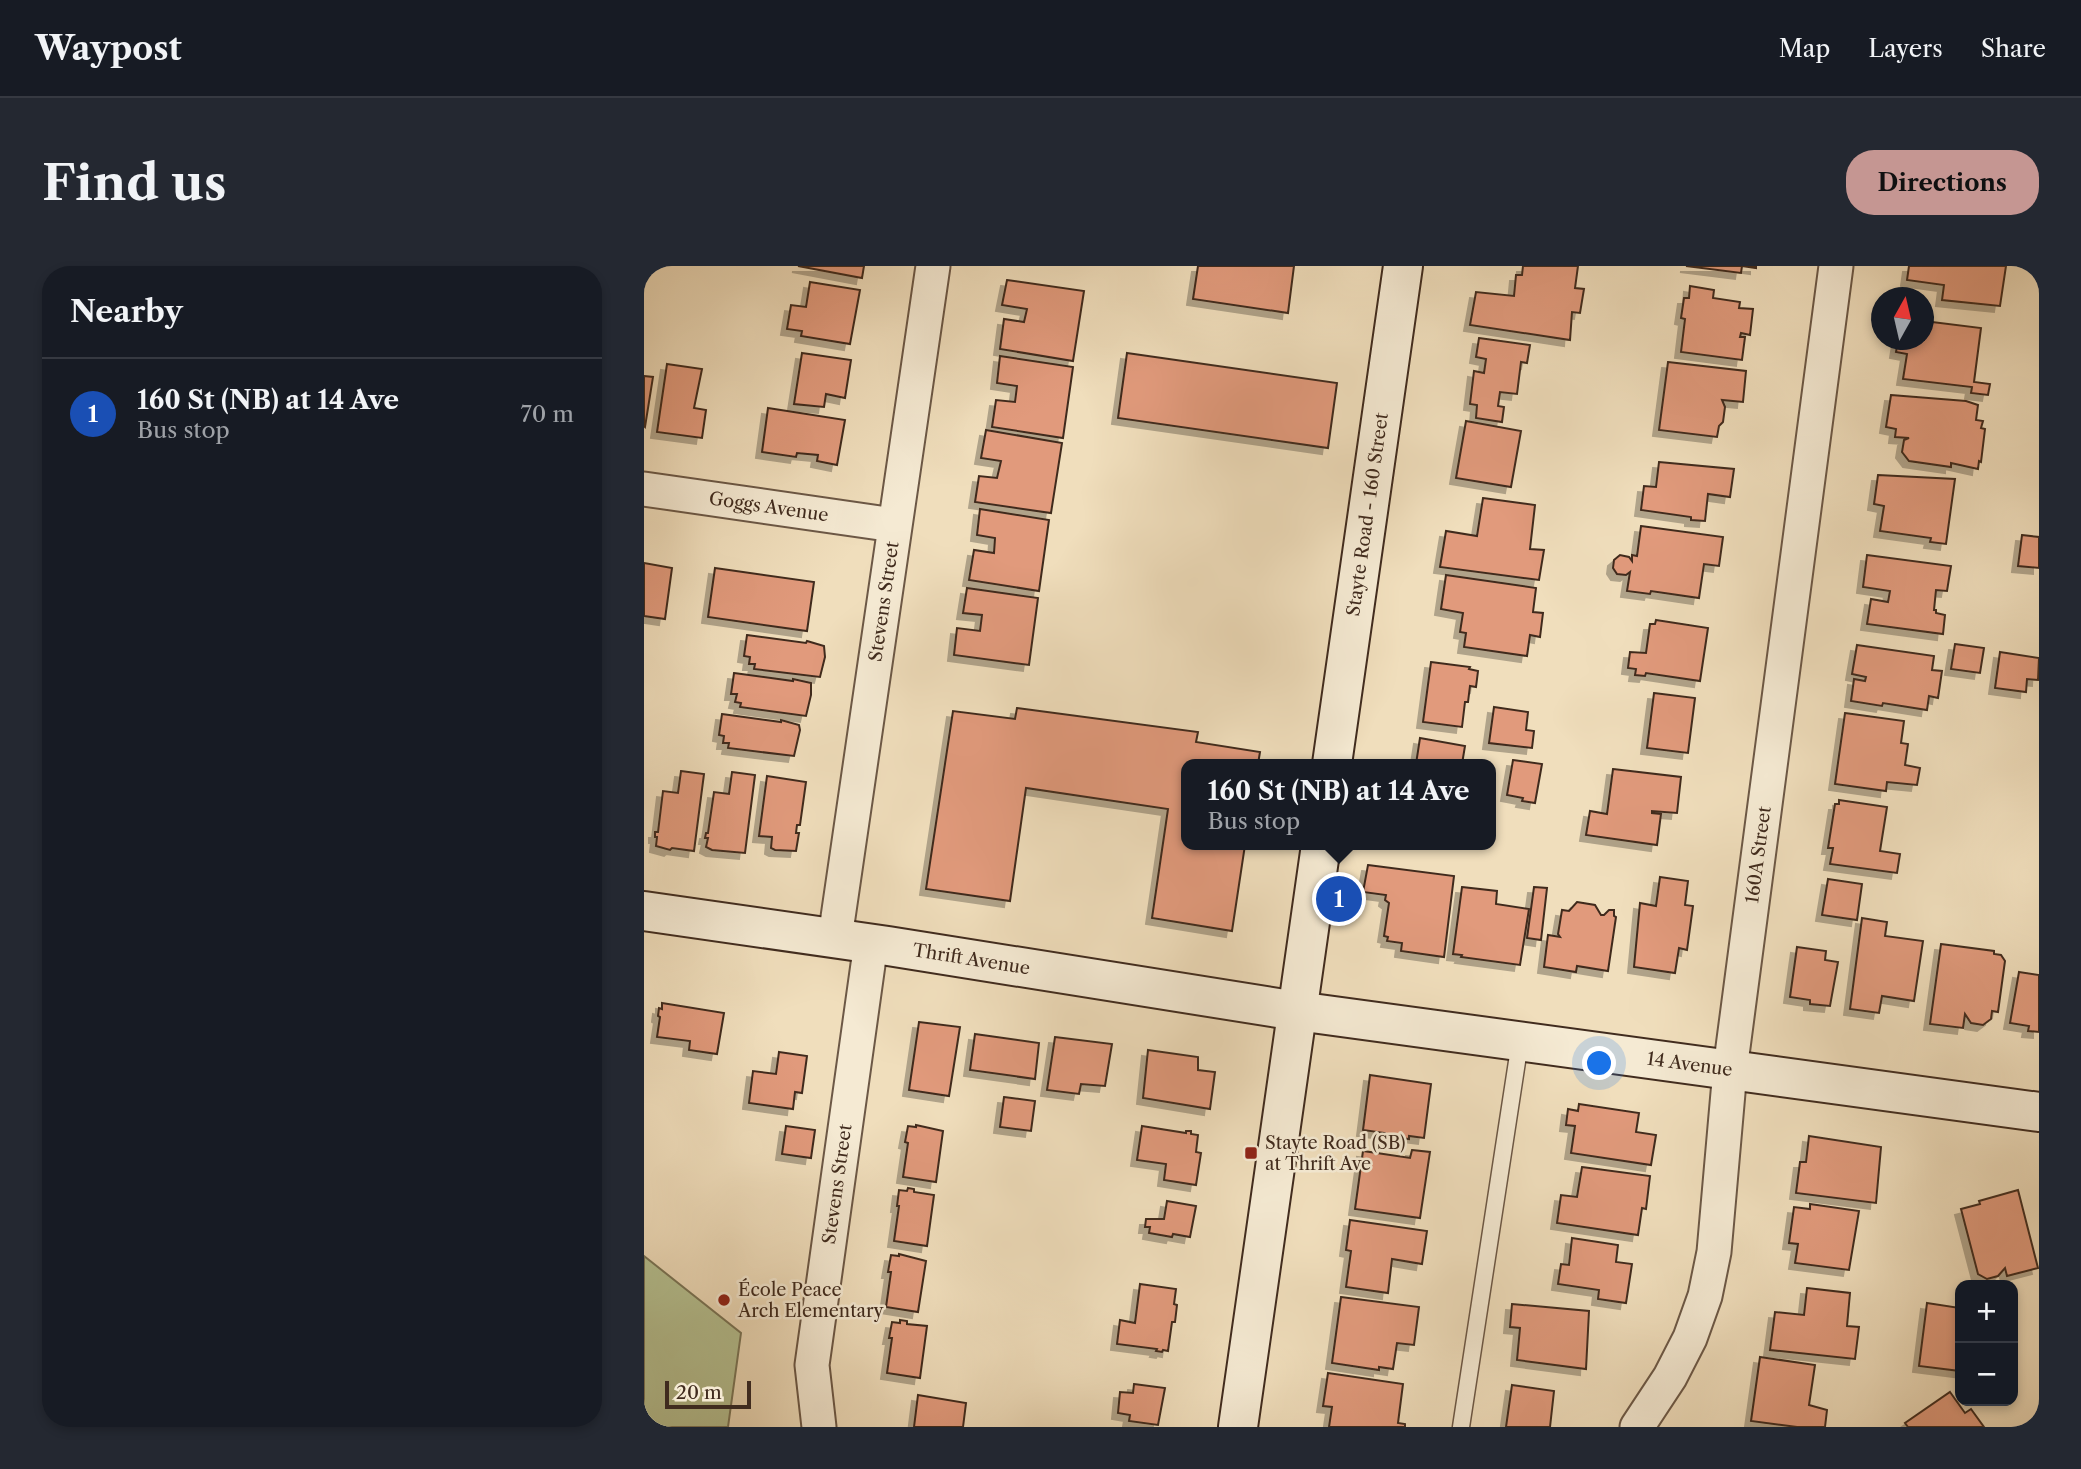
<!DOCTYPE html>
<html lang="en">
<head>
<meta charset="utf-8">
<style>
  :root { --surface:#171b24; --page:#242831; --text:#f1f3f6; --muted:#9ea1a6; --line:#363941; --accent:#c59692 }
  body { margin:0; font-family:"Libre Caslon Text",serif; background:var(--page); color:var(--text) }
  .controls { position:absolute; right:21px; bottom:21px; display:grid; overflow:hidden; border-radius:14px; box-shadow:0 4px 10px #0003 }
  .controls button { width:63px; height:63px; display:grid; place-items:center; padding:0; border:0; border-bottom:2px solid var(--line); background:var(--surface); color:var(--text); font:35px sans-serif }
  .compass { position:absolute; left:1227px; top:21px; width:63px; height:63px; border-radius:50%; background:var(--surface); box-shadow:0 4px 10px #0003; rotate:8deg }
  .scale { position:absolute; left:21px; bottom:18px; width:86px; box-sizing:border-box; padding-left:7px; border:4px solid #402b1e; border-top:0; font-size:19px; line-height:24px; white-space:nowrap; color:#402b1e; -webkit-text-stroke:5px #f5ead3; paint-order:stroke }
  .you { position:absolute; left:956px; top:798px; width:24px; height:24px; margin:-18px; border:5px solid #fff; border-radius:50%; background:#1a73e8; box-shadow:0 0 0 10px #1a73e833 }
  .badge { display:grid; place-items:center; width:46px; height:46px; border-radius:50%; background:var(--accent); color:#fff; font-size:23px; font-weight:700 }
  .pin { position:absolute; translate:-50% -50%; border:4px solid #fff; box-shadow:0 2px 7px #0006 }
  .popup { position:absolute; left:537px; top:493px; width:315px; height:91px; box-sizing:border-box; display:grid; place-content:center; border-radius:14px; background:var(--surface); filter:drop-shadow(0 2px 5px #0005); font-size:23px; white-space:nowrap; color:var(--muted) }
  .popup b { font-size:26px; color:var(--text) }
  .popup::after { content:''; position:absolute; left:50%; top:100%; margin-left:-14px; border:14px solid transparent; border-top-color:var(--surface) }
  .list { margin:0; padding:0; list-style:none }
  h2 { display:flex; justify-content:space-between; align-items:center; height:91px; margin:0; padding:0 28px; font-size:30px }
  h2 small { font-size:23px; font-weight:400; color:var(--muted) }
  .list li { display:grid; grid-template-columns:46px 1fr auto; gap:21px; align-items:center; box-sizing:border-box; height:112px; padding:0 28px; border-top:2px solid var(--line) }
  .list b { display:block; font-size:26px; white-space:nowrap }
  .list p { margin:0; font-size:23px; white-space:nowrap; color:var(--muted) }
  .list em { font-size:23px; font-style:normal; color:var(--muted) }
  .map { position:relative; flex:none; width:1395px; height:1161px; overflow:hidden; border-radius:28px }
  header { display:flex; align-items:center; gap:42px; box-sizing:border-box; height:98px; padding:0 35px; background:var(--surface); border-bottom:2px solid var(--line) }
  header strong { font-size:33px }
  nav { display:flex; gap:38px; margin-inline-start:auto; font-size:24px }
  .intro { display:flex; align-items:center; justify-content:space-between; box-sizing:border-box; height:168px; padding:0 42px }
  h1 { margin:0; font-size:49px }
  .button { padding:18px 32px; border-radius:28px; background:var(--accent); color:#111; font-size:24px; font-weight:700 }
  main { display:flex; gap:42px; padding:0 42px }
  aside { flex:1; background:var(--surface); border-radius:28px; box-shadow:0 4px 10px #0003 }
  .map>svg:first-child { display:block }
  .green { fill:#b6c293; stroke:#7b7658; stroke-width:2 }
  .building { fill:#e19a7b; stroke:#402b1e; stroke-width:2; filter:url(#shadow) }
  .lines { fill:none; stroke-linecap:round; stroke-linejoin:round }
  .lane-casing { stroke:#6c5846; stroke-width:19 }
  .street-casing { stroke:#6c5846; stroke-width:37 }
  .secondary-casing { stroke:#402b1e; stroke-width:42 }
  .lane { stroke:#f5ead3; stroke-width:16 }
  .street { stroke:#f5ead3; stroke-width:33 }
  .secondary { stroke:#f5ead3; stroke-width:38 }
  .poi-dot { fill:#8f2418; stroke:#f5ead3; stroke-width:2.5 }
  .labels { text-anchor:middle; stroke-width:5; stroke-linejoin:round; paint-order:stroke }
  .street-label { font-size:18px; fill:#402b1e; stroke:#f5ead3 }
  .poi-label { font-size:18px; fill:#402b1e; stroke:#f5ead3; text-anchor:start }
</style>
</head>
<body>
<header>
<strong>Waypost</strong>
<nav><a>Map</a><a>Layers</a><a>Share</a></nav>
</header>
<div class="intro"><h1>Find us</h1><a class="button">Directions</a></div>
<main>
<aside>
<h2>Nearby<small></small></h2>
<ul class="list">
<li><span class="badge" style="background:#1a4fb4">1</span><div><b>160 St (NB) at 14 Ave</b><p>Bus stop</p></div><em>70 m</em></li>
</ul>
</aside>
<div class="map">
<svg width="1395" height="1161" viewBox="0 0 1395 1161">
  <defs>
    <filter id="shadow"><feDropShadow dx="-6" dy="6" stdDeviation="0" flood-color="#0004"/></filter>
  </defs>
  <rect width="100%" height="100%" fill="#f0debc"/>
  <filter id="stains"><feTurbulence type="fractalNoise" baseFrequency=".00286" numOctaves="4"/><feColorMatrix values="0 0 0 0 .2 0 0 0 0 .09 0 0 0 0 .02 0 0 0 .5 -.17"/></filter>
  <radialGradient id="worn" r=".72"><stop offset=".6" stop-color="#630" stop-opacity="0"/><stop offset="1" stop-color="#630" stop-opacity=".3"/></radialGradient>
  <path class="green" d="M0,990L97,1067L84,1161H0Z"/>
  <g class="building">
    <path d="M154,0H220L218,12Z"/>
    <path d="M554,0H650L644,47L549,33Z"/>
    <path d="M879,0H934L931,22L940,23L936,47L928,46L926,74L826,59L832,26L870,30L872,9H878Z"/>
    <path d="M1042,0H1112V2L1098,0L1097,7Z"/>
    <path d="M1265,0H1362L1356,40L1298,34L1300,19L1263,14Z"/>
    <path d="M363,14L440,25L429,95L356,83L360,53L380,56L383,43L358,39Z"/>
    <path d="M166,16L216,24L206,78L157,70L158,65L143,63L147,39L162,41Z"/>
    <path d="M1046,20L1070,24L1069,32L1096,36L1095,42L1109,43L1106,69L1097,67L1096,71H1101L1098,94L1037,86L1041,53L1037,52L1040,32H1045Z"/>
    <path d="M1280,55L1337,62L1330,116L1346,118L1344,129L1327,127L1328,121L1259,113L1263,88L1252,86L1254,74H1280Z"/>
    <path d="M835,72L886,79L883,97L877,96L873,128L856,126L854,140L860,141L858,156L832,152L833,139L826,138L830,105L840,107L842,93L832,91Z"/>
    <path d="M158,87L207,94L201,132L182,128L180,141L150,138Z"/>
    <path d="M483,87L693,117L684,182L474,152Z"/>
    <path d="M356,90L429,101L419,172L348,161L352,134L371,136L373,120L353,117Z"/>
    <path d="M1024,96L1102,105L1099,136L1078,134L1081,141L1079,156L1075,160L1073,171L1015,164Z"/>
    <path d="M23,98L58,103L50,142L62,144L58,172L13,166Z"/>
    <path d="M0,110L9,111L1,161L0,160Z"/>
    <path d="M1247,129L1322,135L1334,139L1332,154L1339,155L1337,162L1341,163L1337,196L1335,195L1334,203L1307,197V201L1265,195L1258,186L1260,174L1265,172L1251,171L1252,163L1242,161Z"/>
    <path d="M124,142L201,154L193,199L173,195L174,189L153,187L152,191L118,186Z"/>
    <path d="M822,155L877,165L867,221L812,212Z"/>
    <path d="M342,164L418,177L407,247L331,236L335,210L353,212L357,195L337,192Z"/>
    <path d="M1015,196L1090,203L1086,231L1064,228L1061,255L1047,254V251L997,244L1000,220L1012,221Z"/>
    <path d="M1234,209L1311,213L1302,278L1286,276L1287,272L1236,265L1240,240L1230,238Z"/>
    <path d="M839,232L891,239L886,283L900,284L895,314L796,301L802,265L833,270Z"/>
    <path d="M336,243L405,254L395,325L325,314L330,284L350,287L351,272L333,269Z"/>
    <path d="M997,260L1079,271L1075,300L1060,298L1055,332L1007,325L1006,328L983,325L986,306L982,309L973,308L969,302L970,294L976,289L985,291L988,295V289L993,290Z"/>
    <path d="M1378,269L1395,271V302L1374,300Z"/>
    <path d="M1223,289L1307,300L1303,325L1292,324L1290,344H1292V347L1301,349L1299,368L1223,358L1227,333L1244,336L1246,325L1219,321Z"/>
    <path d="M0,297L28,302L21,353L0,350Z"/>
    <path d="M71,302L170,316L163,365L64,351Z"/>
    <path d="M802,309L892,322L889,346L899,347L896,371L886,369L883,390L820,381L822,367L816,366L819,347L797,343Z"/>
    <path d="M323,322L394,332L385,399L310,389L313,362L336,365L338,349L319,347Z"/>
    <path d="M1012,354L1064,362L1056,415L1002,407L1001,410L991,409L992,403L984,402L986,386L1002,387L1006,358H1011Z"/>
    <path d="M103,369L162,377L163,375L180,380L181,391L176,411L110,403L111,398H105L106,391L100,390Z"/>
    <path d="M1311,378L1340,382L1336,407L1307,403Z"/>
    <path d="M1213,379L1290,390L1288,404L1298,405L1294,432L1285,430L1283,444L1239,437L1238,440L1207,435L1210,413L1221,415L1222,411L1208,408Z"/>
    <path d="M1356,386L1395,392L1394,414L1383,413L1382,426L1351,422Z"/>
    <path d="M787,396L826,401L825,403L834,405L832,421L826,420L824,436H821L818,461L779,456Z"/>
    <path d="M90,407L149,415V413L167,417V429L162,450L96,441L97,437L91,436L93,428H87Z"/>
    <path d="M1010,427L1051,432L1044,487L1003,482Z"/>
    <path d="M850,441L884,446L882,464L890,465L888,482L845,477Z"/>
    <path d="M373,442L554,466L552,476L616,486L614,498H543V579H601L588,665L508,652L524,543L382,522L366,635L282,623L309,445L371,453Z"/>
    <path d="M1201,447L1260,455L1257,477L1264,478L1261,499L1276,502L1273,519L1243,516L1242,525L1191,518Z"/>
    <path d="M78,448L137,456V454L155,459L156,464L150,490L84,482L85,477H79L80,470L75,469Z"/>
    <path d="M776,472L821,480L818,498H772Z"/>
    <path d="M869,494L898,498L891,537L878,535L879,532L863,529Z"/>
    <path d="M969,503L1037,511L1033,547L1008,545V547L1017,548L1013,579L942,569L946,545L963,548Z"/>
    <path d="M37,505L60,508L50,585L28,582L26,584L12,580L13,571H11V566H14L19,525L34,527Z"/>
    <path d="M88,506L111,509L101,587L68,584L62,581L64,572H61L62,567H64L70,526L85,528Z"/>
    <path d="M123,510L162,516L156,559H153L152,567H155L152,585L131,584L127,582L128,571L115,570Z"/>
    <path d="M1195,534L1243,541L1236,585L1256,588L1253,607L1186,598L1189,582H1184L1191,538H1195Z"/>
    <path d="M724,599L810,610L800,691L757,685L758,677L743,675L744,671L740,670L745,637L741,634L742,629L719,626Z"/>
    <path d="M1016,611L1044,615L1041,639L1049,640L1043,684L1035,682L1031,707L990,701L996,637L1012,640Z"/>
    <path d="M1184,613L1218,618L1213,654L1178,649Z"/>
    <path d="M818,621L853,625L852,638L885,643L876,699L817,691L818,689L809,688Z"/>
    <path d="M890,621L903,622L897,674L883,672Z"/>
    <path d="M933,636L951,639L957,649H960L965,644H970V650L972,651L964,705L933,700L932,706L900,701L904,669L916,671L914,668L918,644L925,645Z"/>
    <path d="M1218,652L1243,656L1241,670L1279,675L1270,735L1238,730L1235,747L1206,743Z"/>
    <path d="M1297,678L1350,685V688L1357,689L1361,695L1354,746L1348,745L1347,753L1339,759L1327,757L1321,748L1319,762L1286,758Z"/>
    <path d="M1153,681L1182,685L1181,694L1194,696L1186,740L1166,738V734L1146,731Z"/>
    <path d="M1375,706L1395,709V766L1384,765L1385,760L1366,757Z"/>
    <path d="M18,737L80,747L73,788L45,784L46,775L13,771L16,751L14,750L15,742L18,743Z"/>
    <path d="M275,756L316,761L305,830L265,824Z"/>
    <path d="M331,768L395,777L391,813L326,804Z"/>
    <path d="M411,771L468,778L461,820L437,818L435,828L403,824Z"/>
    <path d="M504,784L554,791V804L571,806L566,843L499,832Z"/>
    <path d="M135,786L163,790L158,827L151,826L149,843L105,837L109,805L132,808Z"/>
    <path d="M726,809L787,818L780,872L765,870V873L741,870V867L719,864Z"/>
    <path d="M360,831L391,835L387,865L356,861Z"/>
    <path d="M935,838L995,847L992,866L1012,869L1007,899L927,887L931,860L922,859L924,843L934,845Z"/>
    <path d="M272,859L299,865L292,916L259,911L264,877L261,876L264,860L272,861Z"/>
    <path d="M142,860L171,864L167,892L138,888Z"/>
    <path d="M498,860L542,867V865H547V868L554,869L552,886L557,887L552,919L520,914L522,898L493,894Z"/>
    <path d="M1165,870L1237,881L1232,937L1152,927L1156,896H1162Z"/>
    <path d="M768,884L786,886L776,952L711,943L719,885L766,892Z"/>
    <path d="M938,901L1006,910L1002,943L998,942L994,969L913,957L917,929L933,931Z"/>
    <path d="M264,922L270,923V926L290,929L283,980L250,975L255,940H253L255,924L263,925Z"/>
    <path d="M1374,924L1394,1002L1363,1010L1361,1002L1354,1010L1343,1013L1334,1008L1317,943L1336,938L1335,935Z"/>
    <path d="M523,935L552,940L546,971L529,968L528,971L505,967L506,961H501L502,953H520Z"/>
    <path d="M1166,938L1215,945L1205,1004L1151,997L1154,978L1145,977L1150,941L1166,943Z"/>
    <path d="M706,954L783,965L778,998L748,993L744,1027L702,1021L707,985L702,984Z"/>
    <path d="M928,972L974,979L972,996L988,998L982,1037L954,1033L955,1024L914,1018L917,998L925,999Z"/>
    <path d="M255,988L282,995L274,1046L242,1041L247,1006H244L247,989L255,990Z"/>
    <path d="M496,1018L532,1023L530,1038L533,1039L531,1056H528L524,1085L519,1084L518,1086L512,1085L513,1083L473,1078L476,1054L491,1057Z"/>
    <path d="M1163,1022L1206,1027L1203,1060L1215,1061L1211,1093L1126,1084L1131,1046L1160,1049Z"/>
    <path d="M697,1031L775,1041L770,1079L753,1077L749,1103L735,1101V1104L688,1097Z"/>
    <path d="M1283,1037L1316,1042V1105L1275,1100Z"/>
    <path d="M868,1038L945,1045L942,1103L873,1094L876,1062L866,1061Z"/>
    <path d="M256,1054L263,1055V1058L283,1060L276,1112L243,1107L248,1072H245L248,1056L256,1057Z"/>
    <path d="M1116,1091L1171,1099L1165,1139L1183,1144L1181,1161H1153L1107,1155Z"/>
    <path d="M684,1107L759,1118L754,1157L761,1158V1161H685L688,1141L679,1140Z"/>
    <path d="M490,1118L521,1122L514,1159L485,1155L486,1149L474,1147L476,1126L489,1127Z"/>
    <path d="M868,1119L910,1125L906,1161H862Z"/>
    <path d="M1306,1126L1321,1147L1327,1143L1340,1161H1264L1261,1157Z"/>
    <path d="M274,1129L322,1137L319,1161H270Z"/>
  </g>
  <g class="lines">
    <g class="lane-casing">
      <path id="lane" d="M817,1161L876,776"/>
    </g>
    <g class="street-casing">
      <g id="street">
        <path id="s1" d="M0,223L250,259"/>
        <path id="s2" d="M191,672L289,0"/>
        <path id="s3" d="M175,1161L168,1099L227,677"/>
        <path id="s4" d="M993,1161L1026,1111L1046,1072L1061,1030L1070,986L1086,804L1192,0"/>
      </g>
    </g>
    <g class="secondary-casing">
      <g id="secondary">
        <path id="s5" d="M688,498L759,0"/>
        <path id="s6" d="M0,645L244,680L653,745L1395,846"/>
        <path d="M594,1161L677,579"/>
      </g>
    </g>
    <use href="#lane" class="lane"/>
    <use href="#street" class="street"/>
    <use href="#secondary" class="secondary"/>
  </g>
  <g class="poi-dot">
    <rect x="600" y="880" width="14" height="14" rx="3.5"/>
    <circle cx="80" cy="1034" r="7"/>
  </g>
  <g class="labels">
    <g class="street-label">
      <text dy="6" stroke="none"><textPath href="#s1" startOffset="126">Goggs Avenue</textPath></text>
      <text dy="6" stroke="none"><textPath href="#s5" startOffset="252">Stayte Road - 160 Street</textPath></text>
      <text dy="6" stroke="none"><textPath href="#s2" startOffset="340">Stevens Street</textPath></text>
      <text dy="6" stroke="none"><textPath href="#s4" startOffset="593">160A Street</textPath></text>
      <text dy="6" stroke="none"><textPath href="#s6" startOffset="331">Thrift Avenue</textPath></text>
      <text dy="6" stroke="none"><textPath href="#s6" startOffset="1057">14 Avenue</textPath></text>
      <text dy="6" stroke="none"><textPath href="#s3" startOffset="245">Stevens Street</textPath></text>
    </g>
    <g class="poi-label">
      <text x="621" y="883">Stayte Road (SB)<tspan x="621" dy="21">at Thrift Ave</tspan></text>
      <text x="94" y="1030">École Peace<tspan x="94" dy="21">Arch Elementary</tspan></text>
    </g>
  </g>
  <rect width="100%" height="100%" filter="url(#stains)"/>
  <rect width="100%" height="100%" fill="url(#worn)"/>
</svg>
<div class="controls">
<button>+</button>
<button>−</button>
</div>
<svg class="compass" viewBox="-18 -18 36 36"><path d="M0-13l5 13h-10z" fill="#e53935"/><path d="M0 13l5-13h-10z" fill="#9ea1a6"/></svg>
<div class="scale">20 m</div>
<div class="you"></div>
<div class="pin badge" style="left:695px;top:633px;background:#1a4fb4">1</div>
<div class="popup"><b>160 St (NB) at 14 Ave</b>Bus stop</div>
</div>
</main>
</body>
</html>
